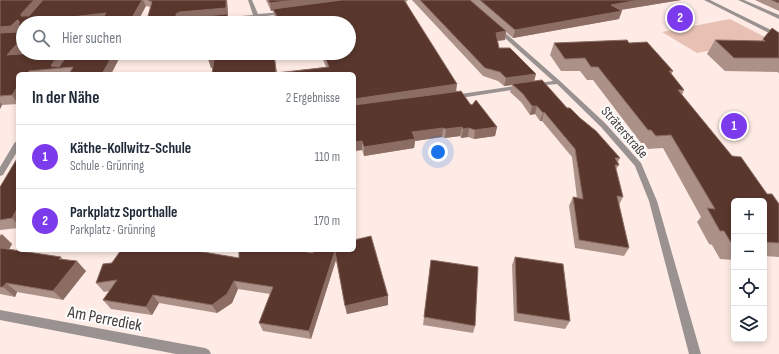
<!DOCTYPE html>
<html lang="de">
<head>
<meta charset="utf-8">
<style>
  :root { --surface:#fff; --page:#f2f2f3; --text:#1f2937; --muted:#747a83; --line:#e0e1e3; --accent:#7c3aed }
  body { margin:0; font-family:"Sofia Sans Condensed",sans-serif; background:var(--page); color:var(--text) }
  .controls { position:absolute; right:12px; bottom:12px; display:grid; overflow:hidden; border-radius:6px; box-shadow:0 2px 6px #0003 }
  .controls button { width:36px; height:36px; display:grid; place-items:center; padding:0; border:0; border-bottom:1px solid var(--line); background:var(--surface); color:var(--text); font:20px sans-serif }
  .you { position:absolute; left:438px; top:152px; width:14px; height:14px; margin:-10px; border:3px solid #fff; border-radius:50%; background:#1a73e8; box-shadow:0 0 0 6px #1a73e833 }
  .badge { display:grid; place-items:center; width:26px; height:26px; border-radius:50%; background:var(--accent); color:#fff; font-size:13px; font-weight:700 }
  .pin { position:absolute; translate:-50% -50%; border:2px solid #fff; box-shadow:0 1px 4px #0006 }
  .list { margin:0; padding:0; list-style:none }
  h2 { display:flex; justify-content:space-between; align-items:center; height:52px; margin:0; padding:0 16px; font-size:17px }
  h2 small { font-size:13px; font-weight:400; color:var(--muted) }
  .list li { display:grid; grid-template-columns:26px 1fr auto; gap:12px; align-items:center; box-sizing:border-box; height:64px; padding:0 16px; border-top:1px solid var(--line) }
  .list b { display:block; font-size:15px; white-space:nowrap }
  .list p { margin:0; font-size:13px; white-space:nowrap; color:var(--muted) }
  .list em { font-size:13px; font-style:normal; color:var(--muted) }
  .icon { flex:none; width:22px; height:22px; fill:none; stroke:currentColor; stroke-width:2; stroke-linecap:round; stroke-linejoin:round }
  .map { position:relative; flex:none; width:779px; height:354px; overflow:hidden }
  .search { position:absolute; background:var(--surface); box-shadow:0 2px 6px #0003; left:16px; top:16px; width:340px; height:44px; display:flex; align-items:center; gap:10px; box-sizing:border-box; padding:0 14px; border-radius:22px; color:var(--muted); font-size:15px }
  .panel { position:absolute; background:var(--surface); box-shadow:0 2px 6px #0003; left:16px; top:72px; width:340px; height:180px; border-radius:6px }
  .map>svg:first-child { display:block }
  .green { fill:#e8c0b4 }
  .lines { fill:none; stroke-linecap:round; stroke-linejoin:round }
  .minor { fill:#9a9290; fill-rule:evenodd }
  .wall { fill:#ac9189 }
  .shaded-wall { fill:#8b6d64 }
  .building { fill:#5a372d; stroke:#8b6d64 }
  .labels { text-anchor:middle; stroke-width:4; stroke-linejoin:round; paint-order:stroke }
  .street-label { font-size:14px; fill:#423a38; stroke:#fdfdfd }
  .near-street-label { font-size:17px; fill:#423a38; stroke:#fdfdfd }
</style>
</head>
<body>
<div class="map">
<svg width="779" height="354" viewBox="0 0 779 354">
  <rect width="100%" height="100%" fill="#feebe5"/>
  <path class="green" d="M730,19L769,39L697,53L662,32Z"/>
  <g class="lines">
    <g class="minor">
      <path d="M248,0H252L258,14L283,12L285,13L283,14L217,22L214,20L217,18L253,15Z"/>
      <path d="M704,0H710L779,34V38Z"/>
      <path d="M738,0H744L779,15V19Z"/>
      <path d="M497,29H501L560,81L605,123L641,163L657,201L701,354H689L649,201L635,166L601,127L557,84L533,86V84L553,81L497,31Z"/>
      <path d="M522,85L524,86V88L454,99L451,97L454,95Z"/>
      <path d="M15,142H18V150L3,175L0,176V167Z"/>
      <path d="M0,310L205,348L209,350L211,354H176L0,320Z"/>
    </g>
  </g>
  <g class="wall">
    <path d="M0,0H227L228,16H227L229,21L150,7L146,6L101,22L23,23V51L21,54L33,53H62L65,58L69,53H122L111,74H18V104L2,105L0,109Z"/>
    <path d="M266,0H408L406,2L456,91L470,104L497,127L495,136L474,139L468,137L461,138L460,136L445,138L442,137L415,141L414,148L364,156L362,150L354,151V74H212L213,67L211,68L208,53H274L277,73L326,67L320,53H349V23H277L274,17L273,11H271Z"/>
    <path d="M412,0H681L620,10L619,19L513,38L506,32L505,40L497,41L499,48L534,81L580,118L620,158L618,162L619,165L616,169L623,197L619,205L629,248L624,256L575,248L569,206L573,197L577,198L572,157L542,121H540L535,114L530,115L521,102L510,92L512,85L504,86L498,81L483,76Z"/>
    <path d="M755,0H779V11Z"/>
    <path d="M779,33V73L777,72L725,71L707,54L715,40L761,41L763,39Z"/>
    <path d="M554,43H629L673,71L671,75L684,90L682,95L732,156L767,194L779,204V257L764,256V201H734V260L720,259L712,245L709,244L697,222L701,217L663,148L648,149L644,143H641L593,80H587L580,71H561L550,55Z"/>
    <path d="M18,157V228L0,230V187Z"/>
    <path d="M0,234L12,244L9,249L61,257L63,259L86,271L63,300L17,292L15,297L0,294Z"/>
    <path d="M121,250H204V252L239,258L354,250L388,305L347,314L336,260L311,339L263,331L259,323L270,294L238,289L232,303L217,313L159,303L152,315L111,309L103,300L110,291L104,292L96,283Z"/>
    <path d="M515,257L570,321L565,329L514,321L512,265Z"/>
    <path d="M431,260L475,326L473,333L423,325Z"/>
  </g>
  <g class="shaded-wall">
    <path d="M34,0H45L26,22L21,16V14Z"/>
    <path d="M142,0H143L146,6L137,23H129Z"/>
    <path d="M226,0H227L228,16H227L229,23L183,20L176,16V14L180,12Z"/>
    <path d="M296,0H359L273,9V11H271L270,3Z"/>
    <path d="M639,0H681L608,12L611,5Z"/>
    <path d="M622,11L619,19L513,38L515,30Z"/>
    <path d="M106,13L110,21L92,23H35L37,21Z"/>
    <path d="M17,20L22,28L16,34L0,36V27Z"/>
    <path d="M308,21V23H295Z"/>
    <path d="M506,31L505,40L495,41L496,33Z"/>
    <path d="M23,37V51L13,64L7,55Z"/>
    <path d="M59,53H62L66,59L60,69L51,66Z"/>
    <path d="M114,53H122L111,74H102Z"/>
    <path d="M274,53L277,74H276Z"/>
    <path d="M208,59H214L217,67L211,68Z"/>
    <path d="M536,74L534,82L512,84V85L504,86L506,78Z"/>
    <path d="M457,84L456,93L354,107V99Z"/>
    <path d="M18,86V104L12,95Z"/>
    <path d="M0,102L2,105L0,109Z"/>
    <path d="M532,106H537L535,114L530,115Z"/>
    <path d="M544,112L542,121H540L543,113Z"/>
    <path d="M462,127L460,136L445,138L446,129Z"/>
    <path d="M497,127L495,136L474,139L475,130Z"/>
    <path d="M443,128L442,137L415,141L414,148L364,156V147L412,132Z"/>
    <path d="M469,128L468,137L461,138L463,129Z"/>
    <path d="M362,141V150L354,151V142Z"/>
    <path d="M18,207V225L12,218Z"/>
    <path d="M2,234L12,244L5,257L0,252V237Z"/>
    <path d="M198,250H204L202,260L197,251Z"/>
    <path d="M335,251L336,260L311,339L309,331Z"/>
    <path d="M77,261L86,271L63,300L53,291Z"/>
    <path d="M234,281L238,289L232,303L217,313L212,305Z"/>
    <path d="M6,283L17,292L15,297L3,287Z"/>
    <path d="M153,295L159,303L152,315L146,307Z"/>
    <path d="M388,296V305L347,314L345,306Z"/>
  </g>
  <g class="building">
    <path d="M0,0H34L21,14V16H29L43,0H142L129,23H100L106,13L37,21L35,23H23V37L7,55L33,53H59L51,66L59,67L69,53H114L102,74H69L73,67L29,71L27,74H18V86L12,95L0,96V33L19,32V21L17,20L11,26L0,27Z"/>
    <path d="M148,0H226V8L180,12L176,14V16L196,17L227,14L228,23H146L152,2Z"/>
    <path d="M268,0H296L270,3Z"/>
    <path d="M342,0H404L457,84L354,99V74H212L214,59H208V53H274L276,73L329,67L323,53H349V23H309L308,21L295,23H280L273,9Z"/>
    <path d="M420,0H470L506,31L496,33L499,48H510L536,74L506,78L500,72L485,68Z"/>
    <path d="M480,0H639L611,5L622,11L515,30Z"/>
    <path d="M771,0H779V3Z"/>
    <path d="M772,28L779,33V58H734L715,40L765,41L763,39Z"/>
    <path d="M627,40L629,43L647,42L673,71H669L684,90H678L732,156L741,157L767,194H772L779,204V243L764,242V201H734V246H733L724,231H720L707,208L715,209L671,135L656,136L651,130H648L598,67H591L585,58L565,59L554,43Z"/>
    <path d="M542,80L567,108H570L580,118L596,131L620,158H615L619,165H615L623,197L617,196L629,248L579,240L573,197L583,199L575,149L544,112L543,113L537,106H532L523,94L512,84Z"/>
    <path d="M461,91L470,104L472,105L476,100L497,127L475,130L469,128L463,129L462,127L446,129L443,128L412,132L415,139L364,147L362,141L354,142V105Z"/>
    <path d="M18,157V207L12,218L0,220V187Z"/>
    <path d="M371,236L388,296L345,306L335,251L309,331L259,323L273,287L234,281L227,294L212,305L153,295L146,307L103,300L117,280L96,283L103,264L112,263L121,250H198L197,251L239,258V250H296L313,253L312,250H354V240Z"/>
    <path d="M0,248L61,257L59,259L77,261L53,291L6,283L3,287H0Z"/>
    <path d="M515,257L563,264L570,321L517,313Z"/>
    <path d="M431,260L478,267L475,326L424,317Z"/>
  </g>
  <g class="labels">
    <g class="street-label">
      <text transform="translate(625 132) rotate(49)" y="5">Sträterstraße</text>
    </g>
    <g class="near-street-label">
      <text transform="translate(105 318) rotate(11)" y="6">Am Perrediek</text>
    </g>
  </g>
</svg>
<div class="controls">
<button>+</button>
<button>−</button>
<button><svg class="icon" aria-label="locate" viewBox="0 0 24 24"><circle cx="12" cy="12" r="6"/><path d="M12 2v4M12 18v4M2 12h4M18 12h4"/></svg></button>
<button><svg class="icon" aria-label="layers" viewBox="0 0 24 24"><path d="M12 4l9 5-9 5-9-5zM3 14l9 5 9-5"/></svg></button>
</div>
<div class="you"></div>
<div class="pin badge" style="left:734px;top:126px">1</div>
<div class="pin badge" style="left:680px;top:18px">2</div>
<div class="search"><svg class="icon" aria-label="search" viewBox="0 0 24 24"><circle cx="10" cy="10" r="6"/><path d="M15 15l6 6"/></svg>Hier suchen</div>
<section class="panel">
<h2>In der Nähe<small>2 Ergebnisse</small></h2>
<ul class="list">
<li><span class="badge">1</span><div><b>Käthe-Kollwitz-Schule</b><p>Schule · Grünring</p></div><em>110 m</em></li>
<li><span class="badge">2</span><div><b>Parkplatz Sporthalle</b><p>Parkplatz · Grünring</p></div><em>170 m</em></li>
</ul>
</section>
</div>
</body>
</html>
